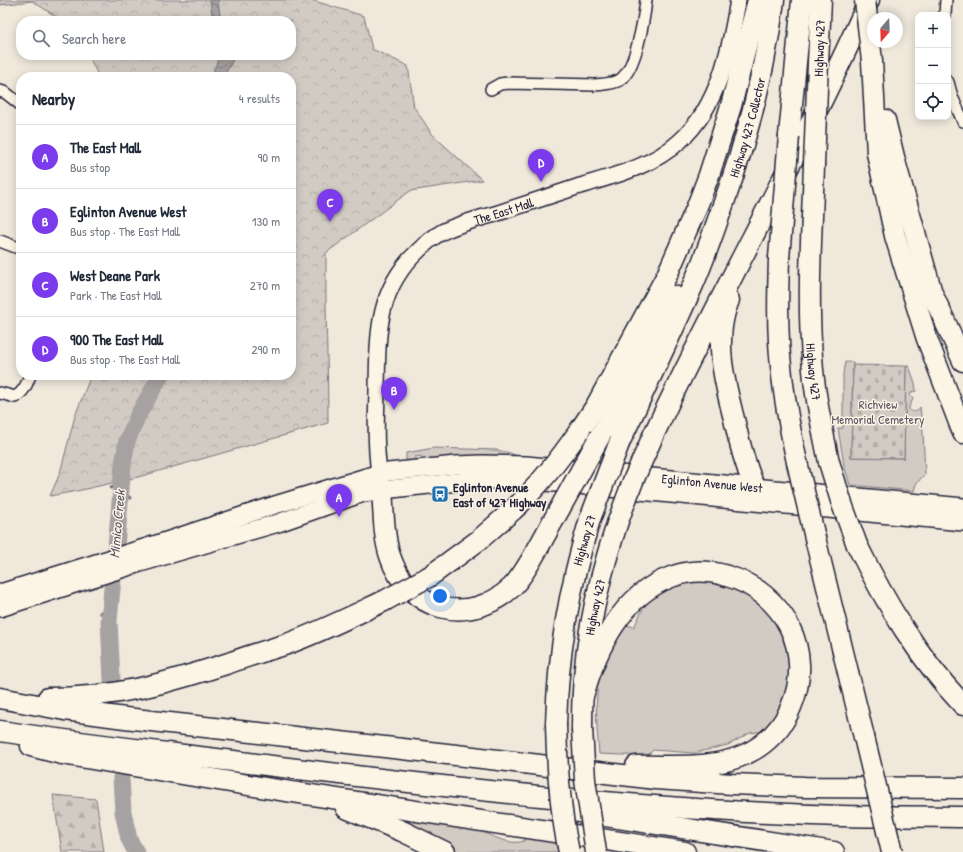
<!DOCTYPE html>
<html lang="en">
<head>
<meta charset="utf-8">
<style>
  :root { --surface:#fff; --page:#f2f2f3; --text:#1f2937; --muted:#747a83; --line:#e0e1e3; --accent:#7c3aed }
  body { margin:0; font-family:"Patrick Hand",sans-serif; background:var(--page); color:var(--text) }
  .controls { position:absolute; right:12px; top:12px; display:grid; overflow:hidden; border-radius:8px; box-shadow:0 2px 10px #0003 }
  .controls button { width:36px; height:36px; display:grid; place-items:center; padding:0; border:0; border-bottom:1px solid var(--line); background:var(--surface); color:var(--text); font:20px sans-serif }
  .compass { position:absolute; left:867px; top:12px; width:36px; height:36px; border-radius:50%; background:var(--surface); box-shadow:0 2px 10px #0003; rotate:199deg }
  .you { position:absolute; left:440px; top:596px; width:14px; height:14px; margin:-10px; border:3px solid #fff; border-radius:50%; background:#1a73e8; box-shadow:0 0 0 6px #1a73e833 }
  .badge { display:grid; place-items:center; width:26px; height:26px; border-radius:50%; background:var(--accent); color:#fff; font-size:13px; font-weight:700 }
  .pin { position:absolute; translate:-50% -33px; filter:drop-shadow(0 1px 2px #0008) }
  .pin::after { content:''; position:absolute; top:21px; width:14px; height:12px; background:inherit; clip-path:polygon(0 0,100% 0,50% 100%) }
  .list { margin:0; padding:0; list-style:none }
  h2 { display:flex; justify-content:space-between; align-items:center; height:52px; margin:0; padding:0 16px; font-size:17px }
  h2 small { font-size:13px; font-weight:400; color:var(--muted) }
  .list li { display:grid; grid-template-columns:26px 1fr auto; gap:12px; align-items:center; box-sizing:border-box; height:64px; padding:0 16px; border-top:1px solid var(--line) }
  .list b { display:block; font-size:15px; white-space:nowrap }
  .list p { margin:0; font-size:13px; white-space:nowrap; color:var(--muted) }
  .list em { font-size:13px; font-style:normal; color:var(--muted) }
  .icon { flex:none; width:22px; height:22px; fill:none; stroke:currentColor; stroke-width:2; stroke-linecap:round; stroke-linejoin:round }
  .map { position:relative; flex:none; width:963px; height:852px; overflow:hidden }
  .search { position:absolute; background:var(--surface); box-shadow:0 2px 10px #0003; left:16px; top:16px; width:280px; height:44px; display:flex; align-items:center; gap:10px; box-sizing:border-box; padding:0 14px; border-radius:16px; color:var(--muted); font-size:15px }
  .panel { position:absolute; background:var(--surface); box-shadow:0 2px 10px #0003; left:16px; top:72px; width:280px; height:308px; border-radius:16px }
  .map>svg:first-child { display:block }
  .grass { fill:#d1cbc3; stroke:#7a767f }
  .forest { fill:url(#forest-firs); stroke:#7a767f }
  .cemetery { fill:url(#cemetery-stones); stroke:#7a767f }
  .park { fill:url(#park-crowns); stroke:#7a767f }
  .water { fill:url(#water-waves); stroke:#716f79 }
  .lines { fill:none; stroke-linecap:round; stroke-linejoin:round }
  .stream { stroke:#716f79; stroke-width:3 }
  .river { stroke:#a6a2a2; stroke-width:17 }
  .street-casing { stroke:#22223b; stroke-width:14 }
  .secondary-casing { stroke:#22223b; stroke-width:18 }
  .primary-casing { stroke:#22223b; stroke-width:20 }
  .highway-casing { stroke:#22223b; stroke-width:23 }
  .street { stroke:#fcf5e5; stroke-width:11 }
  .secondary { stroke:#fcf5e5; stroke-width:15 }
  .primary { stroke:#fcf5e5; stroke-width:17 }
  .highway { stroke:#fcf5e5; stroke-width:20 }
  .highway-bridge-casing { stroke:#22223b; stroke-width:23; stroke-linecap:butt }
  .highway-bridge { stroke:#fcf5e5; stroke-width:20 }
  .labels { text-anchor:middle; stroke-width:3; stroke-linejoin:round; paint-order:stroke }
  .street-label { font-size:13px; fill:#22223b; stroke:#fcf5e5 }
  .park-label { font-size:13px; fill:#575564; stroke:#fcf5e5 }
  .poi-label { font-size:13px; font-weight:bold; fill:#22223b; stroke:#fcf5e5; text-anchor:start }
  .water-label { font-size:14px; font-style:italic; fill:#575564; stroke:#fcf5e5 }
</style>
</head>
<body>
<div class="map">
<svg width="963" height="852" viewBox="0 0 963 852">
  <defs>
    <pattern id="forest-firs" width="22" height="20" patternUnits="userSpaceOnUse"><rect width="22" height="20" fill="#d1cbc3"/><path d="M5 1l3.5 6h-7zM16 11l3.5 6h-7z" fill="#b3aea8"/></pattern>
    <pattern id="cemetery-stones" width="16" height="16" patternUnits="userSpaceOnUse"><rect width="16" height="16" fill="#d1cbc3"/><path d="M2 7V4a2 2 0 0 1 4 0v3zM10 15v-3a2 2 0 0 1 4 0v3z" fill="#b3aea8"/></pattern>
    <pattern id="park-crowns" width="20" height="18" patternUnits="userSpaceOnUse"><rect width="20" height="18" fill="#d1cbc3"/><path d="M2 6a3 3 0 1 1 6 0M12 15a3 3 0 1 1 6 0" fill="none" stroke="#b3aea8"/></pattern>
    <pattern id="water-waves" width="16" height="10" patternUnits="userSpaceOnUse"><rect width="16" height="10" fill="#a6a2a2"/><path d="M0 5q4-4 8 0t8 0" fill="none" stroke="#878485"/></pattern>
  </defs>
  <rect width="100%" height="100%" fill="#efe8db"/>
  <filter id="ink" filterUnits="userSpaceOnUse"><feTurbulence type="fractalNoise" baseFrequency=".025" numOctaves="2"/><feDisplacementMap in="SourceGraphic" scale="8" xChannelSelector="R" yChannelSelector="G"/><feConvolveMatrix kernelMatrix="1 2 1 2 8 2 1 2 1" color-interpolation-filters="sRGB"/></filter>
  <g filter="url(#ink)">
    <g class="grass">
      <path d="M845,362H853L851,457L904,458L906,366H909L915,383L916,391L912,392L910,395L913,399L909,407V410C915,413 917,412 920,407L923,432L925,474L916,484L914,491L850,485L844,465L838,428H843V374Z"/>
      <path d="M434,448L497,450L510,453L525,459L422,460L421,456L415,457V461L406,460V453Z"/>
      <path d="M715,579L763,603L784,632L791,669L787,690L783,703L773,720L764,731L750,733L728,745L694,753L653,750L647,756L599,754C597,728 594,700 600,674C604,656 614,640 623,624L634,627L649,596L677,582Z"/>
      <path d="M393,813C418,818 444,821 469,827C485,831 507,847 524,841L526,837L555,838L558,852H458L446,845L391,819Z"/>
    </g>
    <path class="forest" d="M53,795L96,799L104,852H62Z"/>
    <path class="cemetery" d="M853,365L906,366L904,458L851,457Z"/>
    <path class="park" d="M0,0H311L364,16L372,49L408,66L414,107L432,134L482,180L410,191L326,253C325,309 328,366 328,423L138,477L77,491L50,496L60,473L75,416L91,375H291V77H99L88,55H291V21H63L32,1L0,5Z"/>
    <g class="water">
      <path d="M210,0H218L220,15L224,21H213Z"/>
      <path d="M218,55H234C233,63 227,69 224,77H212C213,68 218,65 218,55Z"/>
    </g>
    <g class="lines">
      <g class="stream">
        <path d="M111,488L122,482"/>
        <path d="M121,489L130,498"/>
        <path d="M100,613L111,604"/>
      </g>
      <g class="river">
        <path d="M112,680L109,621L119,514L123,464L127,441L138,415L161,375"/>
        <path d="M121,778L123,812L129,839L136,852"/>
      </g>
      <g class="street-casing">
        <g id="street">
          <path d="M945,15L946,0"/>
          <path d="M948,82L952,97L963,121"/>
          <path d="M491,89L500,84L508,83L595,85C603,84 613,84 620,80C636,69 644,19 646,0"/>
          <path d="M0,91L6,93L21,105"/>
          <path d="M0,241L21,249"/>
          <path d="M0,393L15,397C24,392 27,384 30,375"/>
        </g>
      </g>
      <g class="secondary-casing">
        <g id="secondary">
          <path id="s1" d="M381,485C375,453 376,424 377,392C378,338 375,291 418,251C425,244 433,237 442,232C458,224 477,219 495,214C522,205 550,196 577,187C613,176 652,167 680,141C719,106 730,49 738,0"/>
        </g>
      </g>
      <g class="primary-casing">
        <g id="primary">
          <path id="s2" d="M0,593L163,542L275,505L379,473L456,465L482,464L526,465L963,507"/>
          <path d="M0,608L140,563L278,523L360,494L382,490L476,480H516L557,483L963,522"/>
        </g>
      </g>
      <g class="highway-casing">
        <g id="highway">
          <path d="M872,61L877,153L895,236L927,339L963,433"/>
          <path d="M818,63L821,0"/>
          <path d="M885,120L896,165L932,293L963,361"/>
          <path d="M789,136L802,0"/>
          <path id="s3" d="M814,165C812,229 807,293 812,357C814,393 822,427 829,462"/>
          <path d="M779,258C778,294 777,330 781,366C784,398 790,430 797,462"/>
          <path d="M729,300C713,339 724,380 734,419C739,442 745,464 754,486"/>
          <path d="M580,430L596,406L667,275L696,209L709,175L731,106L758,0"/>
          <path d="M600,436L612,417L674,296"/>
          <path d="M653,436C722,289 803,149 869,0"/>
          <path id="s4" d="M620,441C645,389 670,337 693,285C704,260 713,234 722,208C747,140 765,73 774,0"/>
          <path d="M382,490C384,512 383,535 390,556C408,611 468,627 511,588C526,574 542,540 553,521"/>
          <path d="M816,542L864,737"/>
          <path d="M857,545C886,604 918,657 963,705"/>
          <path d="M430,576L479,540L513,510"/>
          <path d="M583,696C596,649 622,595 671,577C689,570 709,570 727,576C784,592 815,652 791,707C783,727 766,745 746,754C713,770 672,765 636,766"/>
          <path d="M0,698L65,710L125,718L465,756L656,779L733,784L805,787L963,788"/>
          <path d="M48,698C115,698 167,683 229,663C248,656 268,650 287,644C320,632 352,616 384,601"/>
          <path d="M556,724C558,652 569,587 590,519"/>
          <path id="s5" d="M582,729C581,658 595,590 617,524"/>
          <path d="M0,731C80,743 161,752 241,762C440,787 641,810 841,816C882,817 923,816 963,817"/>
          <path d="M31,746L62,754L266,788L685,852"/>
          <path d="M346,808L402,831L445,852"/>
          <path d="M574,811L834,852"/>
        </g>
      </g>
      <use href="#street" class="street"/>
      <use href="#secondary" class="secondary"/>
      <use href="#primary" class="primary"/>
      <use href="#highway" class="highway"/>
      <g class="highway-bridge-casing">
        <g id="highway-bridge">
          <path d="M865,0L872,61"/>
          <path d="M814,165L818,63"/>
          <path d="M779,258L789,136"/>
          <path d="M797,462L816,542"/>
          <path d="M829,462L842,504L857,545"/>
          <path d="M513,510C539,486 560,459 580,430"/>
          <path d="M590,519L620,441"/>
          <path d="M553,521L600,436"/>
          <path d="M617,524L633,481L653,436"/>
          <path d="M384,601L430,576"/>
          <path d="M556,724C557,767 560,810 569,852"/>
          <path d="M582,729L585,780L596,852"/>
          <path d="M864,737L892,852"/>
        </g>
      </g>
      <use href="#highway-bridge" class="highway-bridge"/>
    </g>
  </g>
  <defs>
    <g id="bus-square" transform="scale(0.9)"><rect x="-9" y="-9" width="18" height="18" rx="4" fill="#1f6fb2" stroke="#fcf5e5"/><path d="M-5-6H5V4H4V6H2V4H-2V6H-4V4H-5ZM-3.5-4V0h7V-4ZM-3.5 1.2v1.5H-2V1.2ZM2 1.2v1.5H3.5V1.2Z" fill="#fff"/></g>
  </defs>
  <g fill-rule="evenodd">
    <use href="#bus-square" x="440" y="494"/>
  </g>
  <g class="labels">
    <g class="street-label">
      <text transform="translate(819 48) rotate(-88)" y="5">Highway 427</text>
      <text dy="5" stroke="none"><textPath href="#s4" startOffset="339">Highway 427 Collector</textPath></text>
      <text dy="5" stroke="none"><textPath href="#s1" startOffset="341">The East Mall</textPath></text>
      <text dy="5" stroke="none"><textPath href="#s3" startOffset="207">Highway 427</textPath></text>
      <text dy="5" stroke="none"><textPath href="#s2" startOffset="732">Eglinton Avenue West</textPath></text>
      <text transform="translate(584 540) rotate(-74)" y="5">Highway 27</text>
      <text dy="5" stroke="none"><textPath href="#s5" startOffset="123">Highway 427</textPath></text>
    </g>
    <g class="park-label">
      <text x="878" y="409">Richview<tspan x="878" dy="15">Memorial Cemetery</tspan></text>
    </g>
    <g class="poi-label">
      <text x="453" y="492">Eglinton Avenue<tspan x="453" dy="15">East of 427 Highway</tspan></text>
    </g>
    <g class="water-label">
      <text transform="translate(117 524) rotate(-85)" y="5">Mimico Creek</text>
    </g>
  </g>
</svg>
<div class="controls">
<button>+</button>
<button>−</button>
<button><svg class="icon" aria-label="locate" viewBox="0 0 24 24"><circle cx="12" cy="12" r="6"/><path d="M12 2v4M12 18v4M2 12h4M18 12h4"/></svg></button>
</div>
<svg class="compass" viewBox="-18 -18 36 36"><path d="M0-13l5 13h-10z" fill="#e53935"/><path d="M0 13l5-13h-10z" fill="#747a83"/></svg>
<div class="you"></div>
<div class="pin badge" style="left:339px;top:517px">A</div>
<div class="pin badge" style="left:394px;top:410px">B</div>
<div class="pin badge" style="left:330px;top:222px">C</div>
<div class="pin badge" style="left:541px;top:182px">D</div>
<div class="search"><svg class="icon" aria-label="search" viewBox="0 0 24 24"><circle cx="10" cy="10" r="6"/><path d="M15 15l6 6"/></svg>Search here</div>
<section class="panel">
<h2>Nearby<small>4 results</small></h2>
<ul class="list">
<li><span class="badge">A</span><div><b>The East Mall</b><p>Bus stop</p></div><em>90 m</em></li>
<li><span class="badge">B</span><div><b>Eglinton Avenue West</b><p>Bus stop · The East Mall</p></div><em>130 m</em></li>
<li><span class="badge">C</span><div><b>West Deane Park</b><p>Park · The East Mall</p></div><em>270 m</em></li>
<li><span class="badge">D</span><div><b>900 The East Mall</b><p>Bus stop · The East Mall</p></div><em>290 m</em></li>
</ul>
</section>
</div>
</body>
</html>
